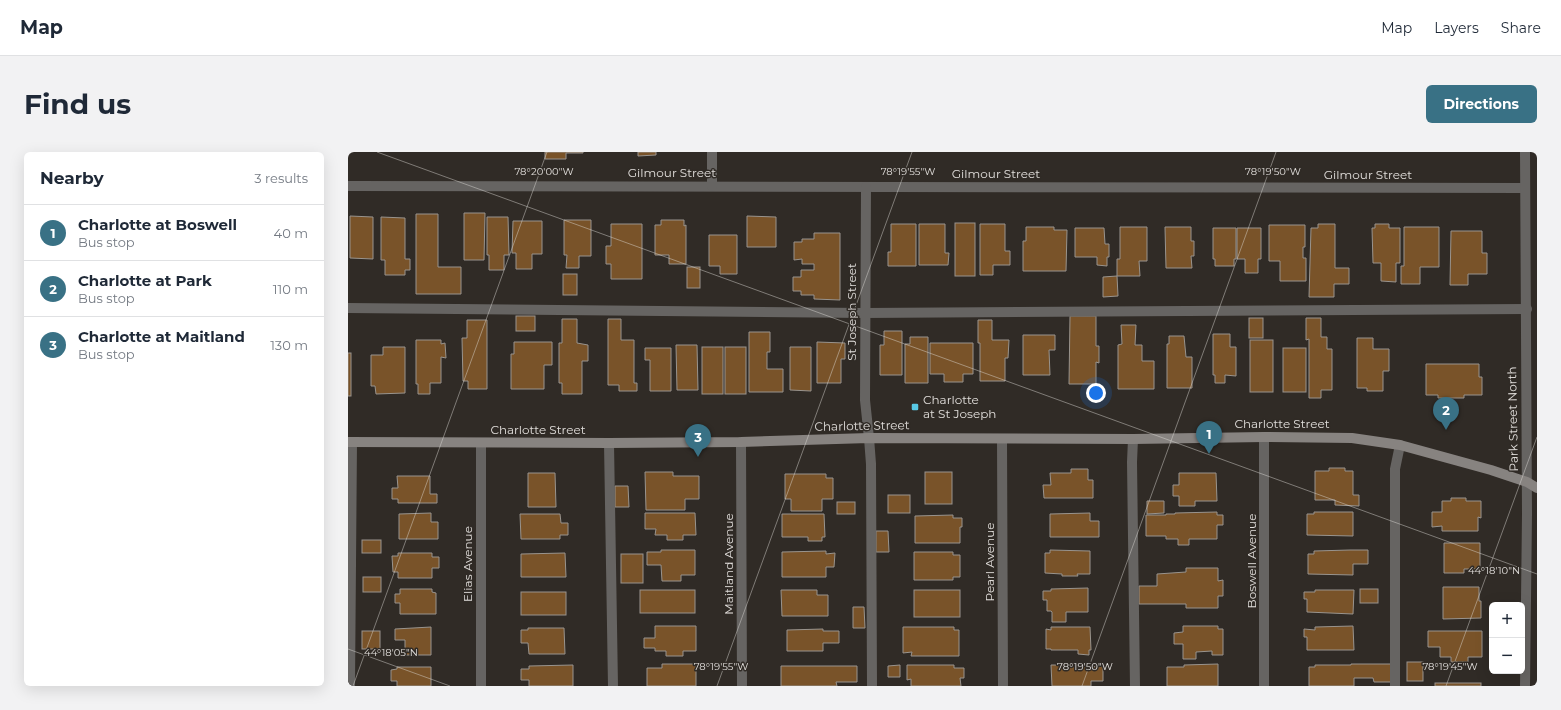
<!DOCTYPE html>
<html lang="en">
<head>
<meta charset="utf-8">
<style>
  :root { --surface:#fff; --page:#f2f2f3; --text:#1f2937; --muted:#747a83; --line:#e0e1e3; --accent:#397185 }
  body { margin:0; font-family:Montserrat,sans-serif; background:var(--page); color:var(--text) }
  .controls { position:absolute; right:12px; bottom:12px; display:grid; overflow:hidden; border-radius:6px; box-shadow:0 4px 16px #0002 }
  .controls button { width:36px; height:36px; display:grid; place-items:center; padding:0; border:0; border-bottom:1px solid var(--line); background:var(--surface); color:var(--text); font:20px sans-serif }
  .you { position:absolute; left:748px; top:241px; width:14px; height:14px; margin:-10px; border:3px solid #fff; border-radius:50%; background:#1a73e8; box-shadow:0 0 0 6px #1a73e833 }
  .badge { display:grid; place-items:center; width:26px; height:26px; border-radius:50%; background:var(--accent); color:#fff; font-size:13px; font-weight:700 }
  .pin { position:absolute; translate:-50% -33px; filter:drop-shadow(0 1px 2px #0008) }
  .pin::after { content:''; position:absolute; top:21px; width:14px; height:12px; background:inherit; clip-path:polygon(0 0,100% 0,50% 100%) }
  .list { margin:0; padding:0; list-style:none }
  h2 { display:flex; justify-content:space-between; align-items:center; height:52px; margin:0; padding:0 16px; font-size:17px }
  h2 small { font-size:13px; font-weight:400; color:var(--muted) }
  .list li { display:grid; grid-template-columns:26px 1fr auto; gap:12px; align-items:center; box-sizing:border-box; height:56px; padding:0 16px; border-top:1px solid var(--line) }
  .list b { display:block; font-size:15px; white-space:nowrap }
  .list p { margin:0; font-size:13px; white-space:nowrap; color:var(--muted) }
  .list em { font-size:13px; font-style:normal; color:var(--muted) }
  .map { position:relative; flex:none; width:1189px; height:534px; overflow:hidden; border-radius:6px }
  header { display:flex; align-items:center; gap:24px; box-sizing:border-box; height:56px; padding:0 20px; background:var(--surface); border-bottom:1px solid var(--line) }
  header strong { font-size:19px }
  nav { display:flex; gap:22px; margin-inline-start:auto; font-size:14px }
  .intro { display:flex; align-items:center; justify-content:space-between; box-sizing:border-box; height:96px; padding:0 24px }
  h1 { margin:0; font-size:28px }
  .button { padding:10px 18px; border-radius:6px; background:var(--accent); color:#fff; font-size:14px; font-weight:700 }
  main { display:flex; gap:24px; padding:0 24px }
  aside { flex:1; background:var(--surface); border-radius:6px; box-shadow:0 4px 16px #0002 }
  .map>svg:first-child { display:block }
  .building { fill:#795329; stroke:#99948e }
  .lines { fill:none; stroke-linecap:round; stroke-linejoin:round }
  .service { stroke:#666462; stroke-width:10 }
  .minor { stroke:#666462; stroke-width:10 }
  .tertiary { stroke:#666462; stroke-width:10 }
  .secondary { stroke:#878380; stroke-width:10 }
  .ticks { fill:none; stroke:#e0ddda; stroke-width:1; stroke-opacity:0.45 }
  .poi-dot { fill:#58c8e4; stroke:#302b26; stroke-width:1.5 }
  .labels { text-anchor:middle; stroke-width:3; stroke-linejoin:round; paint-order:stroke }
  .street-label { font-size:12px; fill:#e0ddda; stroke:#302b26 }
  .poi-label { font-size:12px; fill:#e0ddda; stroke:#302b26; text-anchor:start }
  .ticks-label { font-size:10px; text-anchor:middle; fill:#e0ddda; stroke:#302b26; stroke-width:3; stroke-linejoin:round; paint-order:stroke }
</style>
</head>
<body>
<header>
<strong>Map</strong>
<nav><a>Map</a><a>Layers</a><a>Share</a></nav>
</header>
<div class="intro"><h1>Find us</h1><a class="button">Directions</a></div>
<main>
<aside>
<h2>Nearby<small>3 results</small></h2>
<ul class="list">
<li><span class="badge">1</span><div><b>Charlotte at Boswell</b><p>Bus stop</p></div><em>40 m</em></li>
<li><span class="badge">2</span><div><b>Charlotte at Park</b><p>Bus stop</p></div><em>110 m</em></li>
<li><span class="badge">3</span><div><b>Charlotte at Maitland</b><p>Bus stop</p></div><em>130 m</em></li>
</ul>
</aside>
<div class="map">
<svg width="1189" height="534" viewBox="0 0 1189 534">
  <rect width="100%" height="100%" fill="#302b26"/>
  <g class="building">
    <path d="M197,0H235V1H218V7H197Z"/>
    <path d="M290,0H308V3L290,4Z"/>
    <path d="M116,61H137L136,108H116Z"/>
    <path d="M68,62H90V115H113V142H68Z"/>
    <path d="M2,64L25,65V107L2,106Z"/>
    <path d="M399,64L428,65V95H399Z"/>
    <path d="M33,65L57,66V107H62V118H57V123H37V108H33Z"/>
    <path d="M139,65H160L161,103H156V118H141V103H139Z"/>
    <path d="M216,68H243V104H231V116H218L219,103H216Z"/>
    <path d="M313,68H336V74L338,73V112H321V103H307V73H313Z"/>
    <path d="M165,69H194V102H184V117H168V101H164Z"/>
    <rect x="607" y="71" width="20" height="53"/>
    <path d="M263,72H294V127H263V112H258V94H263Z"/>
    <path d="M543,72H568V114H540V100H543Z"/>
    <path d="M571,72H597V101H601L600,113H571Z"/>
    <path d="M632,72H657V99H662V113H645V123H632Z"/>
    <path d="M970,72H987V116H1001V132H986V145H961L963,76H970Z"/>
    <path d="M1027,72H1041V76H1052V111H1048V130L1033,129V111H1025L1024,76H1027Z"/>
    <path d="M921,73H957V95H955V106H958V129H932V109H921Z"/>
    <path d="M678,75H706V78H719L718,119H675V89H678Z"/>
    <path d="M772,75H799V109H791L792,124H769V107H772Z"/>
    <path d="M817,75H843V89H846V104H843L844,116H818Z"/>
    <path d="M1056,75H1091V115H1072V132H1053V114H1056Z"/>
    <path d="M727,76H756L757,92H761V105H759V114L749,113V105H727Z"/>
    <path d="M865,76H888V107H886V114H867V107H865Z"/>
    <path d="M889,76H913V107H910V121H897V107H889Z"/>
    <path d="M1103,79H1134V101H1139V122H1120V133H1102Z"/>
    <path d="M466,81H492V148L466,147V143H453V139H445V125H453V118H466V112H454V107L446,108V90H454V87H466Z"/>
    <path d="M361,83H389V122H372V114H361Z"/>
    <rect x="339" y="115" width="13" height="21"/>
    <rect x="215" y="122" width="14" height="21"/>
    <path d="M769,124L770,144L755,145V125Z"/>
    <rect x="168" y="164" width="19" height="15"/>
    <path d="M722,164H748V194H751V211L748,210V232H721Z"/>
    <rect x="901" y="166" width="14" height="20"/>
    <path d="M958,166H973V185H979V197H984V238H973V246H961V187L958,188Z"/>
    <path d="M214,167H229V191L240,193V209H234V242H214V231H211V191H214Z"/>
    <path d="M260,167H273V188H286V231H289V239H271V233H260Z"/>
    <path d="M119,168H139V237H120V229H115L114,186H119Z"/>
    <path d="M630,168H644V188H661L660,206H657V229H632V191H630Z"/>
    <path d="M773,173H788L787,193H794V209H806V237H770V193L774,192Z"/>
    <path d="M536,179H554V223H532V193H536Z"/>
    <path d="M401,180H422V200H419V217H435V240H401Z"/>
    <path d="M865,182H882V195H888V224L877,223V231H867V223H865Z"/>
    <path d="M675,183H707V198H701L702,223H675Z"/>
    <path d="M821,184H836L838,205H844V236H819V192H821Z"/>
    <path d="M562,185H580V231H557V192H562Z"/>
    <path d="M1009,186H1025V197H1041V219H1035V239H1019V236H1009Z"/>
    <path d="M68,188H93V192L97,191L98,206L93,205V231H82V242H70V232H68Z"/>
    <rect x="902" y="188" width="23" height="52"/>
    <path d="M166,190H204V213H196V237H163V202H166Z"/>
    <path d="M469,190L497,191V207H493V231H469Z"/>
    <path d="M582,191H625V222H615V230H596V222H582Z"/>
    <path d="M328,193H349L350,238H329Z"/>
    <path d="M35,195H57V241L28,242L27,234H23V203H35Z"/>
    <rect x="354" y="195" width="21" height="47"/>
    <rect x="377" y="195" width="21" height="47"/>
    <path d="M442,195H463V239L442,238Z"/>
    <path d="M297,196H323V239H302V208H297Z"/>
    <rect x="935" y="196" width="23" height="44"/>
    <rect x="0" y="201" width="3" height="43"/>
    <path d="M1078,212H1131V225H1134V243H1116V246H1090V243H1078Z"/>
    <path d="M981,316H997V319H1005V343H1011V354L987,353V348H967V319H981Z"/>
    <path d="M723,317H740V328H745V346H696L695,333H703L702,321H723Z"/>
    <path d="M297,320H325V324H351V347H337V358H298Z"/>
    <rect x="577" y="320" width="27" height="32"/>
    <path d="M180,321H207L208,355H180Z"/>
    <path d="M831,321H868L869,349H847V354H831V344H825V333H831Z"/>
    <path d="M437,322H478V326H485V347H474V359H443V347H437Z"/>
    <path d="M49,324H82V342H89V351H50V347H44V336H50Z"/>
    <path d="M267,334H280L281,355H267Z"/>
    <rect x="540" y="343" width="22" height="18"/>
    <path d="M1103,346H1118V349H1133V366L1130,365V379H1094V374L1084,375V360H1094V349H1103Z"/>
    <path d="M799,349H816V361L799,362Z"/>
    <rect x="489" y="350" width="18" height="12"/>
    <path d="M869,360V363H875V373H869V387H841V393H830V387H818V384H798V363H818V362H827V361Z"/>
    <path d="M966,360H1005V384L959,383V362H966Z"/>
    <path d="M83,361V370H90V387H51V362Z"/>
    <path d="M297,361H347L348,383H335V388H319V383H307L308,377H297Z"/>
    <path d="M742,361V369H751V385H702V362Z"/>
    <path d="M172,362H212L213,371H220V383H212V387H173Z"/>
    <path d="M434,362H476L477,385H474V389H460V385H434Z"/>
    <path d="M605,363V366H614V375H612V391H567V364Z"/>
    <path d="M528,379H540L541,400H528Z"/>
    <rect x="14" y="388" width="19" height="13"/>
    <path d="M1096,391H1132V417H1116V421H1096Z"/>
    <path d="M313,398H347V423H333V429H314L313,413H299V400H313Z"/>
    <path d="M702,398L742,399V422H729L730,424H714V422L697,421V401H702Z"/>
    <path d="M1002,398H1020V412H1005V423L960,422V402H966V399Z"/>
    <path d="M478,399V402L487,401L486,415H478V425H434V400Z"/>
    <path d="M566,400H605V403H612V425H605V428H566Z"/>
    <path d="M50,401H84V405H91V416H84V426H50V420H45L44,404H50Z"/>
    <path d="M217,401L218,425H173V402Z"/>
    <rect x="273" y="402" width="22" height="29"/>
    <path d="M838,416H870V429L875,428V444H870V456H838V452H791V434H809V422L838,420Z"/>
    <rect x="15" y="425" width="18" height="15"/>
    <path d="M1095,435H1131V449H1133V466L1095,467Z"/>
    <path d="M740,436V460H718V470H704V460L703,459H699V448H695V439H703V437Z"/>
    <path d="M52,437H84V440L88,441V462H52V451H47V442H52Z"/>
    <rect x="1012" y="437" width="18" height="14"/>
    <rect x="292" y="438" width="55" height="23"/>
    <path d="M433,438H469V443H480V464H434Z"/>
    <rect x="566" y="438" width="46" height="27"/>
    <path d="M967,438H1006L1005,462L959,460V447H956V440H967Z"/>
    <rect x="173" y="440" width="45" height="23"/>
    <path d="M505,455H516L517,476H505Z"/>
    <path d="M307,474H348V499H335V504H318V499H307V496H296V486H307Z"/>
    <path d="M835,474H870V477H875V503H864V499L848,500V507H835V492H826V481L835,480Z"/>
    <path d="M1005,474L1006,498H959V485H956V477L967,478V475Z"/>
    <path d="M83,475V503H57V488H47V477Z"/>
    <path d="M555,475H606V478H611V504H563L564,500L555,501Z"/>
    <path d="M703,475H742L743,498H741V503L730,502V498H703V497H698V477L703,478Z"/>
    <path d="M180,476H216L217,502H181L180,491H173V478H180Z"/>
    <path d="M475,477V479H491V491H475V499H439V478Z"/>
    <rect x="14" y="479" width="18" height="18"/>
    <path d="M1080,479H1134V505H1120V510H1103V505H1092V495H1080Z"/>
    <rect x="1059" y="510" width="16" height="19"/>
    <path d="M314,512H348V534H299V516H314Z"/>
    <path d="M870,512V534H819V515H836V513Z"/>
    <path d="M1003,512H1044V530H1026L1025,526H1006V534H961V515H967V513H1003Z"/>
    <path d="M225,513V534H181V528H173V517H181V514Z"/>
    <path d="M552,513V525H540V514Z"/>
    <path d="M559,513H606V516H616V526H612L613,534H563V527L559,528Z"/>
    <path d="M703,513H743V515L755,514V529H743V534H704Z"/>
    <path d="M433,514H509V530H488L489,534H433Z"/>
    <path d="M49,515H83V534H49V529H43V518L49,517Z"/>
    <rect x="1087" y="531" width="46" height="3"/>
  </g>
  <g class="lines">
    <g class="service">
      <path d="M0,156L516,161L1179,157"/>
      <path d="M521,286L523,312L524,534"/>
      <path d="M785,287L784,310L787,534"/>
      <path d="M261,291L265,534"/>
      <path d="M2,534L4,290"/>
      <path d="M1047,534V317L1052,293"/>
    </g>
    <g class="minor">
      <path d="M0,34L1176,36"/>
      <path d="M364,34V0"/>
      <path d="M518,35L517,248L521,286"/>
      <path d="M654,287L655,534"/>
      <path d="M393,290L394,534"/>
      <path d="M133,291V534"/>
      <path d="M916,534V285"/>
    </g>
    <path class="tertiary" d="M1177,0L1179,362L1177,534"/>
    <path class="secondary" d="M0,290L261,291L393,290L521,286L785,287L916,285L1004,286L1052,293L1143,318L1179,330L1189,336"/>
  </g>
  <path class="ticks" d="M29,0L1189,422M0,497L102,534M5,534L199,0M369,534L564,0M734,534L928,0M1098,534L1189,285"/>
  <rect class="poi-dot" x="563" y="251" width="8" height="8" rx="2"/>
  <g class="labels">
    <g class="street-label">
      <text x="324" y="25">Gilmour Street</text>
      <text x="648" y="26">Gilmour Street</text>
      <text x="1020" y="27">Gilmour Street</text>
      <text transform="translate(504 160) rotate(-90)" y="4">St Joseph Street</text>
      <text transform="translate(1165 267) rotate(-91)" y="4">Park Street North</text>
      <text x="934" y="276">Charlotte Street</text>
      <text transform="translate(514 274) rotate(-1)" y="4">Charlotte Street</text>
      <text x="190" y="282">Charlotte Street</text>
      <text transform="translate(904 409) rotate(-90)" y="4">Boswell Avenue</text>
      <text transform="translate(642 410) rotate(-90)" y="4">Pearl Avenue</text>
      <text transform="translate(120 412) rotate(-90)" y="4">Elias Avenue</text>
      <text transform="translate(381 412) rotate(-90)" y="4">Maitland Avenue</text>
    </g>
    <g class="poi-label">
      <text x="575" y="252">Charlotte<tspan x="575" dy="14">at St Joseph</tspan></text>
    </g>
  </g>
  <g class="ticks-label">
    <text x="196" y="23">78°20'00"W</text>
    <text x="560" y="23">78°19'55"W</text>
    <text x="925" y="23">78°19'50"W</text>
    <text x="1146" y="422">44°18'10"N</text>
    <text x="43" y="504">44°18'05"N</text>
    <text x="373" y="518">78°19'55"W</text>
    <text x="737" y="518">78°19'50"W</text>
    <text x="1102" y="518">78°19'45"W</text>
  </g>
</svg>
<div class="controls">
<button>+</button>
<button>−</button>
</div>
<div class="you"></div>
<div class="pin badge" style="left:861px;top:302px">1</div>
<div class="pin badge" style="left:1098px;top:278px">2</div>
<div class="pin badge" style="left:350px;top:305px">3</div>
</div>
</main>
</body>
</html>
